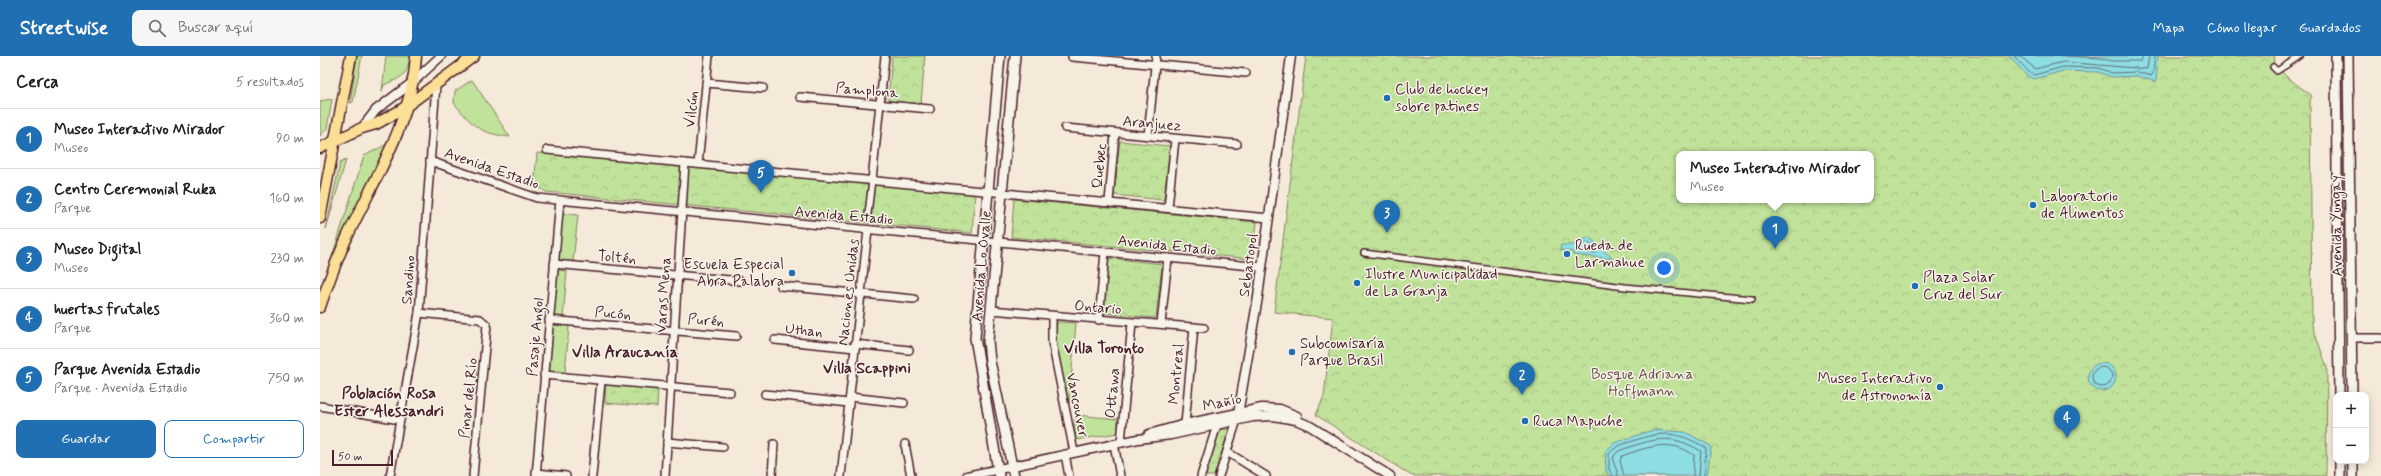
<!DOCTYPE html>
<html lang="es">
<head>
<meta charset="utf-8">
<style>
  :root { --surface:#fff; --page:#f6f6f6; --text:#202124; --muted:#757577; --line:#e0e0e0; --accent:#1f6fb2 }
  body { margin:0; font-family:Mynerve,sans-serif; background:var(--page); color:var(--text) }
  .controls { position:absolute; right:12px; bottom:12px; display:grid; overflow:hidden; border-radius:8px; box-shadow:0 2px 10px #0003 }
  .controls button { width:36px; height:36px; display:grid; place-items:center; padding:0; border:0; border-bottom:1px solid var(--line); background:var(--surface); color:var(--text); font:20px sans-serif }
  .scale { position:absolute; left:12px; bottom:10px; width:61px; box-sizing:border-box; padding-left:4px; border:2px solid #4a1f2b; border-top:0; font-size:11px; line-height:14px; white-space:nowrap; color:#4a1f2b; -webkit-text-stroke:3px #f7f3e8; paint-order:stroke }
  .you { position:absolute; left:1344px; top:212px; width:14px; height:14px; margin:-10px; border:3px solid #fff; border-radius:50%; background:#1a73e8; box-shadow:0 0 0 6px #1a73e833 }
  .badge { display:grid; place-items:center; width:26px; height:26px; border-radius:50%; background:var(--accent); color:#fff; font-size:13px; font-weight:700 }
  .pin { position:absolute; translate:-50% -33px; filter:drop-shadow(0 1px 2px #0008) }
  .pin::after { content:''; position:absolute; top:21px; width:14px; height:12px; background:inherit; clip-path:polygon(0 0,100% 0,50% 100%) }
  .popup { position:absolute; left:1356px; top:95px; width:198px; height:52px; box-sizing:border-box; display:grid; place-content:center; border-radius:8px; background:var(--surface); filter:drop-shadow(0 1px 3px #0005); font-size:13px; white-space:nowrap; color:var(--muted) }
  .popup b { font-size:15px; color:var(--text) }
  .popup::after { content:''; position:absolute; left:50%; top:100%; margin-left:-8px; border:8px solid transparent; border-top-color:var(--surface) }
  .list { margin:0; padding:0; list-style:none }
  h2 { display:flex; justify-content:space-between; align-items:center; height:52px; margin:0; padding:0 16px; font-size:17px }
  h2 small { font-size:13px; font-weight:400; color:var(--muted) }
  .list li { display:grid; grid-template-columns:26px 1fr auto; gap:12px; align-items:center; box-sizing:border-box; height:60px; padding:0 16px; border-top:1px solid var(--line) }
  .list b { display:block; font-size:15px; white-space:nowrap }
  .list p { margin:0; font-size:13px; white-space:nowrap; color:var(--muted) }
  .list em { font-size:13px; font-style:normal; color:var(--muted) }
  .actions { display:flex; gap:8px; padding:12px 16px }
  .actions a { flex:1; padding:9px 0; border:1px solid var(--accent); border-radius:8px; text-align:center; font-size:14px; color:var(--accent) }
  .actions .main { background:var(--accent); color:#fff }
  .icon { flex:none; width:22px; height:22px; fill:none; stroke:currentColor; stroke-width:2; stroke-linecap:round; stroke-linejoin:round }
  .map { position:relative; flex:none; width:2061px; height:420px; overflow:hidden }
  header { display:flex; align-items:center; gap:24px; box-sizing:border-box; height:56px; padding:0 20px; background:var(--accent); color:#fff }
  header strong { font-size:19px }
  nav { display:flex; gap:22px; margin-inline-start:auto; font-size:14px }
  .search { width:280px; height:36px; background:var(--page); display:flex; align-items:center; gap:10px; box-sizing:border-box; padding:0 14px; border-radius:8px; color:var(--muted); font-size:15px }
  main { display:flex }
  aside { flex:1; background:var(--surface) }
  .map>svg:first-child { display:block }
  .green { fill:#c1e29a; stroke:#868062 }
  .forest { fill:url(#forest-crowns); stroke:#868062; fill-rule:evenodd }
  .water { fill:#8cdee2; stroke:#729299 }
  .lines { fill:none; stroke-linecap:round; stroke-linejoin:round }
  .shore { stroke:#646b74; stroke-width:1 }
  .pedestrian-casing { stroke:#4a1f2b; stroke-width:8 }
  .minor-casing { stroke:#4a1f2b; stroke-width:10 }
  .tertiary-casing { stroke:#4a1f2b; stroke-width:11 }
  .secondary-casing { stroke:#4a1f2b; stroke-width:12 }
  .primary-casing { stroke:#4a1f2b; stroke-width:13 }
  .pedestrian { stroke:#f7f3e8; stroke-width:5 }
  .minor { stroke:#f7f3e8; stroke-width:7 }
  .tertiary { stroke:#f7f3e8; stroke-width:8 }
  .secondary { stroke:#f7f3e8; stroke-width:9 }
  .primary { stroke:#fbdf96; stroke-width:10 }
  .poi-dot { fill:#1f6fb2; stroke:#f7f3e8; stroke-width:1.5 }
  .labels { text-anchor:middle; stroke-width:3; stroke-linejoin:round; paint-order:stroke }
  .poi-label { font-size:15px; fill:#4a1f2b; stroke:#f7f3e8; text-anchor:start }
  .street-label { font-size:15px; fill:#4a1f2b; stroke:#f7f3e8 }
  .park-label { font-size:15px; fill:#685047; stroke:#f7f3e8 }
  .neighbourhood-label { font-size:16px; font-weight:bold; fill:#4a1f2b; stroke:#f7f3e8 }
</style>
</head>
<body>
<header>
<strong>Streetwise</strong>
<div class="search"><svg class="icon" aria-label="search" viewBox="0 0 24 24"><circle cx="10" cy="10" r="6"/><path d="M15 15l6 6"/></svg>Buscar aquí</div>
<nav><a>Mapa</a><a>Cómo llegar</a><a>Guardados</a></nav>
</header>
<main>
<aside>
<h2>Cerca<small>5 resultados</small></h2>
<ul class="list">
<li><span class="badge">1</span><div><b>Museo Interactivo Mirador</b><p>Museo</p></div><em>90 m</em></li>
<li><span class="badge">2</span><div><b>Centro Ceremonial Ruka</b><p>Parque</p></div><em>160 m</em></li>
<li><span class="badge">3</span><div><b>Museo Digital</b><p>Museo</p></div><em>230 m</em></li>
<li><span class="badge">4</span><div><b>huertas frutales</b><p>Parque</p></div><em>360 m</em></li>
<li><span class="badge">5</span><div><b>Parque Avenida Estadio</b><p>Parque · Avenida Estadio</p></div><em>750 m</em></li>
</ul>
<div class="actions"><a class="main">Guardar</a><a>Compartir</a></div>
</aside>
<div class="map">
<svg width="2061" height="420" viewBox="0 0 2061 420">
  <defs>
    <pattern id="forest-crowns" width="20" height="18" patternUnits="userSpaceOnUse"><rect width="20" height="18" fill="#c1e29a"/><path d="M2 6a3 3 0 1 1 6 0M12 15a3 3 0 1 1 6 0" fill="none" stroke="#a7c185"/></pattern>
  </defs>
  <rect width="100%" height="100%" fill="#f5ead9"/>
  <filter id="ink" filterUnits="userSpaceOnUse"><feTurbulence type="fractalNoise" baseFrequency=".025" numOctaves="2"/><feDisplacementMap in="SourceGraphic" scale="8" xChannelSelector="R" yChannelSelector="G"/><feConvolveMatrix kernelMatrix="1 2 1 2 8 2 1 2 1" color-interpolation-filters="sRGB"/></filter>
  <g filter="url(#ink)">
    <g class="green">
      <path d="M37,0H42L33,46L30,47Z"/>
      <path d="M66,0H90C87,21 82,21 64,29L62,35Z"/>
      <path d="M152,24L190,81C159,77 154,71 134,47L135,35Z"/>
      <path d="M12,43L7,73L0,80V45Z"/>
      <path d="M67,88L11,206L10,207L44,100Z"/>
      <path d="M26,104L6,173L20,107Z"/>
      <path d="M241,157L258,159L253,206L236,204Z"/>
      <path d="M236,214L247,215L243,262L232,260Z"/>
      <path d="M737,266L756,267L749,347L735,286Z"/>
      <path d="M232,268L249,270L245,317L227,315Z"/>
      <path d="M756,359L798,363V377L756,384L754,369Z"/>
    </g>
    <g class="forest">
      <path d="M572,0H605L601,48L568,45Z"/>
      <path d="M986,0H1955L1953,7L1968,22L1992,40L1990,44L1992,269L2007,311L2006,420H1092L996,359L1004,340L1013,262L954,256ZM1359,98H1551V144H1359Z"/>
      <path d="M800,85L850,90L844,144L794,139Z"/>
      <path d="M217,97L655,138L652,177L226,136L214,128Z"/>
      <path d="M694,143L937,166L933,203L691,181Z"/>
      <path d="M789,202L842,208L836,262L783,257Z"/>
      <path d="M286,329L338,333L337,351L285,347Z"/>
      <path d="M909,373L894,420H884L899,374Z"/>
    </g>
    <g class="water">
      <path d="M1689,0H1838L1836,26L1817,20L1792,21L1778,16L1743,15L1714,23L1707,20Z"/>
      <path d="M1269,181L1292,202V203L1253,199V196L1240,194L1241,189H1253Z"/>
      <circle cx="1782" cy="321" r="14"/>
      <path d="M1333,374L1365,376L1391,390L1387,420H1290L1286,415L1285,396L1294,387Z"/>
    </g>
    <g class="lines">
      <g class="shore">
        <path d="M1694,0L1709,16L1714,19L1743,11L1779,12L1792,17L1817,16L1831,20L1833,18L1835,0"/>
        <path d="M1700,0L1715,13L1743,6L1827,13L1829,0"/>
        <path d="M1746,0L1780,2L1792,5H1821L1823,0"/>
        <path d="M1268,186L1276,194V197L1256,195L1257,192Z"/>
        <circle cx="1782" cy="321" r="10"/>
        <path d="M1293,420L1289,413V398C1295,390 1303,388 1313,385C1343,374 1359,376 1386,392L1384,420"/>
        <path d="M1298,420C1298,413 1291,407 1294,400C1297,394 1305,393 1310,391C1339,381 1354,379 1381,395L1379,420"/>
        <path d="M1304,420L1300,405L1302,400C1328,391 1350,382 1374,399L1373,420"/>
      </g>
      <g class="pedestrian-casing">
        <g id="pedestrian">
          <path d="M1953,11L1957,15L1980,0"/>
          <path d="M548,158L552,124"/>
          <path d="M1044,197L1305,231L1432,243"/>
        </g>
      </g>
      <g class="minor-casing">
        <g id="minor">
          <path d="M752,1L926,17"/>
          <path d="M386,27L443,32"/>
          <path d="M480,41L610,53"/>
          <path d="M745,72L917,88"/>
          <path d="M828,80L836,0"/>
          <path d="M227,94L949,162"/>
          <path d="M110,105L217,142L942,211"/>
          <path d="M378,108L389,0"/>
          <path d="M552,124L565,0"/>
          <path d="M789,146L795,77"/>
          <path d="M848,152L855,83"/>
          <path d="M234,208L421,225"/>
          <path d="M461,230L594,243"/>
          <path d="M671,254L884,272"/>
          <path d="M99,257L160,263L167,269L153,420"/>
          <path d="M732,260V286L754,396"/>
          <path d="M229,264L416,280"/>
          <path d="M779,264L785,196"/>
          <path d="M841,268L848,202"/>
          <path d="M2031,282H2061"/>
          <path d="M455,284L535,292"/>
          <path d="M535,288L589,294"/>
          <path d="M224,319L410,336"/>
          <path d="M445,338L529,347"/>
          <path d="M530,341L584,347"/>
          <path d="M0,350L80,364"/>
          <path d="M865,368L874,271"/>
          <path d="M347,386L403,391"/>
          <path d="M801,386L812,267"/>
          <path d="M585,388L591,420"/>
          <path d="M794,388L800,420"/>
          <path d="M907,396L946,420"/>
          <path d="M745,398L749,420"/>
          <path d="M216,417L246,420"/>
          <path d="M70,420L99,257L116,29"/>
          <path d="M216,420L240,144"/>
          <path d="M272,420L281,325"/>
          <path d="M345,420L365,107"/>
          <path d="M452,420L454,388"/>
          <path d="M521,420L548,174"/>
          <path d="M881,420L897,369"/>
          <path d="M899,420L917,364"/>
        </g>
      </g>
      <g class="tertiary-casing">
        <g id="tertiary">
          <path d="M42,72L56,54L93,26L121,0"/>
          <path d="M917,364L938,241L971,0"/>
          <path d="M829,378L865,368L942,352L960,353L977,360"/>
          <path d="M647,420L818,383L851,379L933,361L953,360L976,364L990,370L1070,420"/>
        </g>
      </g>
      <g class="secondary-casing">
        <g id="secondary">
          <path d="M2016,0L2019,339"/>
          <path d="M2028,0L2032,339"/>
          <path d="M2020,405V420"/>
          <path d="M2033,405V420"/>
          <path d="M679,420L655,282L680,0"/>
          <path d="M694,420L670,305L668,285L695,0"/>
        </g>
      </g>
      <g class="primary-casing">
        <g id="primary">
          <path d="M0,92L42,72L56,68L81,54L154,0"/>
          <path d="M0,162L31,0"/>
          <path d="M0,251C8,227 17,203 28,179C55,122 92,65 96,0"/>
        </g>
      </g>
      <use href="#pedestrian" class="pedestrian"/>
      <use href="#minor" class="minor"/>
      <use href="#tertiary" class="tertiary"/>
      <use href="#secondary" class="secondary"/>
      <use href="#primary" class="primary"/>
    </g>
  </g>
  <g class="poi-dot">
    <circle cx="1067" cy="42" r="4"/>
    <circle cx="1713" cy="149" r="4"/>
    <circle cx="1247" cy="198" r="4"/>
    <circle cx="472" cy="217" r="4"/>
    <circle cx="1037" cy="227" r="4"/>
    <circle cx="1595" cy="230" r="4"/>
    <circle cx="972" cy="296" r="4"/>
    <circle cx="1620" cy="331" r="4"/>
    <circle cx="1205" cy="365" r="4"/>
  </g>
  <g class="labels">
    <g class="poi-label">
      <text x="1075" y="38">Club de hockey<tspan x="1075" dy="17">sobre patines</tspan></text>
      <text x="1721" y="145">Laboratorio<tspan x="1721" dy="17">de Alimentos</tspan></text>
      <text x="1255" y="194">Rueda de<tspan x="1255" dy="17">Larmahue</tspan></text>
      <text x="464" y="213" text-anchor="end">Escuela Especial<tspan x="464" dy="17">Abra Palabra</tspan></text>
      <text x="1045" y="223">Ilustre Municipalidad<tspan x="1045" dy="17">de La Granja</tspan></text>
      <text x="1603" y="226">Plaza Solar<tspan x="1603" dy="17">Cruz del Sur</tspan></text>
      <text x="980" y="292">Subcomisaría<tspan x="980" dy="17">Parque Brasil</tspan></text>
      <text x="1612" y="327" text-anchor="end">Museo Interactivo<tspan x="1612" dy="17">de Astronomía</tspan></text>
      <text x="1213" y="370">Ruca Mapuche</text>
    </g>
    <g class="street-label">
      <text transform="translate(547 34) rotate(5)" y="5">Pamplona</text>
      <text transform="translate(371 53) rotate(-84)" y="5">Vilcún</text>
      <text transform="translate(832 67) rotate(5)" y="5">Aranjuez</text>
      <text transform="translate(779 110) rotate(-84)" y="5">Quebec</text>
      <text transform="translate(172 112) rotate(19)" y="5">Avenida Estadio</text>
      <text transform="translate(524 159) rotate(5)" y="5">Avenida Estadio</text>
      <text transform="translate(2016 170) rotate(-91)" y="5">Avenida Yungay</text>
      <text transform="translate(847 189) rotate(6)" y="5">Avenida Estadio</text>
      <text transform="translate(297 201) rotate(6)" y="5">Toltén</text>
      <text transform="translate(928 209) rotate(-82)" y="5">Sebastopol</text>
      <text transform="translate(661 210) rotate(-85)" y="5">Avenida Lo Ovalle</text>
      <text transform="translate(88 224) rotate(-86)" y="5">Sandino</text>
      <text transform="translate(528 236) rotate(-84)" y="5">Naciones Unidas</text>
      <text transform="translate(343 239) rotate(-86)" y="5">Varas Mena</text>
      <text transform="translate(778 251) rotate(5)" y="5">Ontario</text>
      <text transform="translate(293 257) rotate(5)" y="5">Pucón</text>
      <text transform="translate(386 264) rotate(5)" y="5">Purén</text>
      <text transform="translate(484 274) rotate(6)" y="5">Uthan</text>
      <text transform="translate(215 281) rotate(-85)" y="5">Pasaje Angol</text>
      <text transform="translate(856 318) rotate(-85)" y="5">Montreal</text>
      <text transform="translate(792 337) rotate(-85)" y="5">Ottawa</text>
      <text transform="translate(148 342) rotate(-84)" y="5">Pinar del Río</text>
      <text transform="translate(902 346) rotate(-12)" y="5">Mañío</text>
      <text transform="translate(758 349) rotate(79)" y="5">Vancouver</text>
    </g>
    <g class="park-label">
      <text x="1322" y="323">Bosque Adriana<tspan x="1322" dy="17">Hoffmann</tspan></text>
    </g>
    <g class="neighbourhood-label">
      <text x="784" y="297">Villa Toronto</text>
      <text x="305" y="301">Villa Araucanía</text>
      <text x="547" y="317">Villa Scappini</text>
      <text x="69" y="342">Población Rosa<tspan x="69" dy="18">Ester Alessandri</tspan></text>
    </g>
  </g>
</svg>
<div class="controls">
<button>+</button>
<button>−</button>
</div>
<div class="scale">50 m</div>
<div class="you"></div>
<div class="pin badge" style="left:1455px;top:193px">1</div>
<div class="popup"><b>Museo Interactivo Mirador</b>Museo</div>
<div class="pin badge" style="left:1202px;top:339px">2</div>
<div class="pin badge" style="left:1067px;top:177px">3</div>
<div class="pin badge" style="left:1747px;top:382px">4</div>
<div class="pin badge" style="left:441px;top:137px">5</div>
</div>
</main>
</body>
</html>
